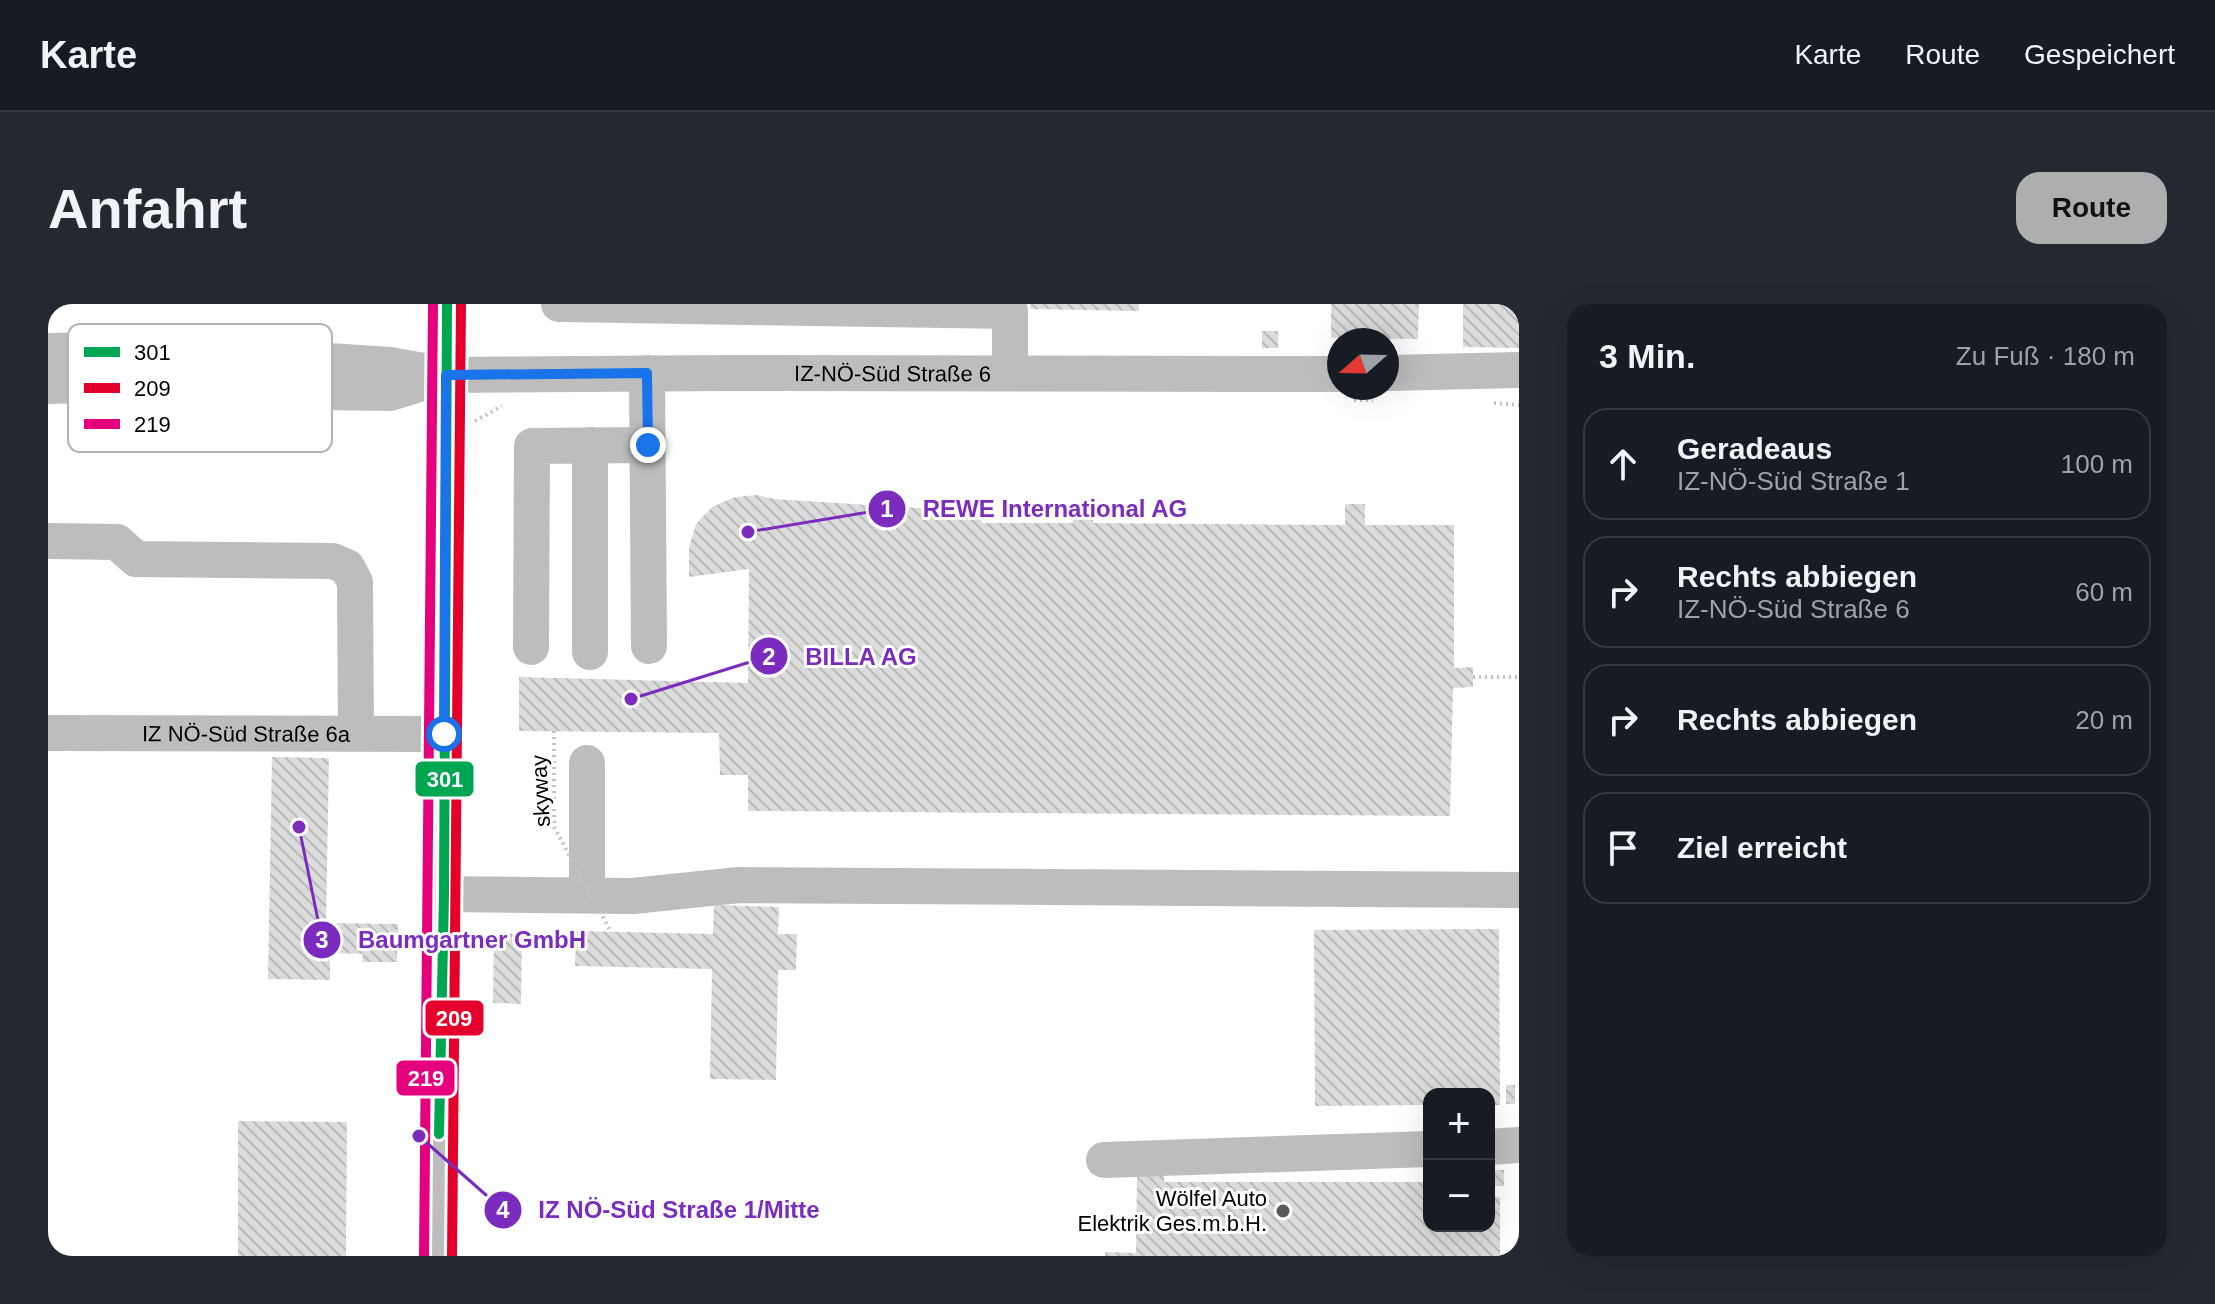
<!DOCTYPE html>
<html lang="de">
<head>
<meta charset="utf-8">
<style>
  :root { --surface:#171b24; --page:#242831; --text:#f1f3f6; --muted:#9ea1a6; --line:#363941; --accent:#adaeaf }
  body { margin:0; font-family:Helvetica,sans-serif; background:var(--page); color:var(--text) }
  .controls { position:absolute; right:24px; bottom:24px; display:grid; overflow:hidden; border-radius:16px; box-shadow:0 8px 32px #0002 }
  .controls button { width:72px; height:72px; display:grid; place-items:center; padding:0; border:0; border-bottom:2px solid var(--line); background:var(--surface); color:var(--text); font:40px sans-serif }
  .compass { position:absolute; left:1279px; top:24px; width:72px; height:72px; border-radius:50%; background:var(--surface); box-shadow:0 8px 32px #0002; rotate:250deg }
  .stop { position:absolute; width:24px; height:24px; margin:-18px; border:6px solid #1a73e8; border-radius:50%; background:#fff }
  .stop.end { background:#1a73e8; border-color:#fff; box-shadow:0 2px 8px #0008 }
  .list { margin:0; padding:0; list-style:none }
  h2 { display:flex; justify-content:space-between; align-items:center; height:104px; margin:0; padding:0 32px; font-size:34px }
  h2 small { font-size:26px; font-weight:400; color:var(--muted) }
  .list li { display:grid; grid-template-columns:52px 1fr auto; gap:24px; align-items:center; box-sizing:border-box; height:112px; margin:0 16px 16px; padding:0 16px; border:2px solid var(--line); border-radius:24px }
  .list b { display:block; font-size:30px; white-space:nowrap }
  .list p { margin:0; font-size:26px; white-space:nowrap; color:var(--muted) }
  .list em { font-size:26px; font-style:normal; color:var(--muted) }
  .icon { flex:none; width:44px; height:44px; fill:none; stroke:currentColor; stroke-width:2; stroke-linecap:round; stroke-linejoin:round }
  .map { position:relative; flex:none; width:1471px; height:952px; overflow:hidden; border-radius:24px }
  header { display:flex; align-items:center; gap:48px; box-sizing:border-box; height:112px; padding:0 40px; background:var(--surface); border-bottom:2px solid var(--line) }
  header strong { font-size:38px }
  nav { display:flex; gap:44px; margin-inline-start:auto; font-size:28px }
  .intro { display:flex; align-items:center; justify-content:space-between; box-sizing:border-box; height:192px; padding:0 48px }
  h1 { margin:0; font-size:56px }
  .button { padding:20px 36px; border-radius:24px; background:var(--accent); color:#111; font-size:28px; font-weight:700 }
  main { display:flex; gap:48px; padding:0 48px }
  aside { flex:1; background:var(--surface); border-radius:24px; box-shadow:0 8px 32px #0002 }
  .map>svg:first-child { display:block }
  .building { fill:url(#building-back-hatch) }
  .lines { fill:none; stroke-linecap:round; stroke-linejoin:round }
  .path { stroke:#c2c2c2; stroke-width:4; stroke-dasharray:2 4; stroke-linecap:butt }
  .minor { stroke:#bdbdbd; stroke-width:36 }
  .path-bridge { stroke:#c2c2c2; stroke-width:4; stroke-dasharray:2 4; stroke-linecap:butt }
  .bus-1-casing { stroke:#fff; stroke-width:16 }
  .bus-2-casing { stroke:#fff; stroke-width:16 }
  .bus-3-casing { stroke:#fff; stroke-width:16 }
  .bus-1 { stroke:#00a651; stroke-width:10 }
  .bus-2 { stroke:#e4002b; stroke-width:10 }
  .bus-3 { stroke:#e5007d; stroke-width:10 }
  .route { stroke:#1a73e8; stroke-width:10 }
  .poi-dot { fill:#595959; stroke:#fff; stroke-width:3 }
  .labels { text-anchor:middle; stroke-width:6; stroke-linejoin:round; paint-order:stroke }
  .street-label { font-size:22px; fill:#000; stroke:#fff }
  .poi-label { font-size:22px; fill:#000; stroke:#fff; text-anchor:end }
  .key { fill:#fff; stroke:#b2b2b2; stroke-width:2 }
  .key-label { font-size:22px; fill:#000 }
  .leader { fill:none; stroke:#7b2cbf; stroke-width:3 }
  .callout-dot { fill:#7b2cbf; stroke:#fff; stroke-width:3 }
  .mark-label { font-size:24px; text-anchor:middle; font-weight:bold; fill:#fff }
  .callout-label { font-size:24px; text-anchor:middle; font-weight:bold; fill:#7b2cbf; stroke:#fff; stroke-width:6; stroke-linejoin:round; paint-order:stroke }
  .line-badge { stroke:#fff; stroke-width:3 }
  .badge-label { font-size:22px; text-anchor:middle; font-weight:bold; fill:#fff }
</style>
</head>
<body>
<header>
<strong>Karte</strong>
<nav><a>Karte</a><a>Route</a><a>Gespeichert</a></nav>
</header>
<div class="intro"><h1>Anfahrt</h1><a class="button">Route</a></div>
<main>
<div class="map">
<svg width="1471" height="952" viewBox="0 0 1471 952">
  <defs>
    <pattern id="building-back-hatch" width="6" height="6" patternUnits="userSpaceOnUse" patternTransform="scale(2)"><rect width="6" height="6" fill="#dbdbdb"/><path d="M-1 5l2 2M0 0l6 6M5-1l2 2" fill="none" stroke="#bababa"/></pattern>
  </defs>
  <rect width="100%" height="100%" fill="#fff"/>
  <g class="building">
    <path d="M982,0H1091V7L982,5Z"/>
    <path d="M1283,0H1371L1370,35L1283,34Z"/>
    <path d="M1415,0H1471V44L1415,43Z"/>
    <rect x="1214" y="27" width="16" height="17"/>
    <path d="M709,191L726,195L932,208L934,219H1025V199H1044L1045,219L1297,221V200H1317V221H1406V364L1425,363V383L1405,384L1402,512L700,507V471H672L671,429L471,427V373L700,379L701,265L641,273V243L648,220L664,203L687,193Z"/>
    <path d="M224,453L281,454L278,619L350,620L349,658H314L315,650L282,649V676L220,675Z"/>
    <path d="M666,601L731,603L730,630H749L748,666H730L728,776L662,775L664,665L527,662L528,627L665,630Z"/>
    <path d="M1451,625L1452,801H1441V790H1381V801L1267,802L1266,626Z"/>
    <path d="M446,629L474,630L473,700L445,699Z"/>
    <rect x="1458" y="781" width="9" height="19"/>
    <path d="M190,817L299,818L298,952H190Z"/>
    <rect x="1442" y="866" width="14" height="16"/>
    <path d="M1116,869V878H1381V922H1441V892L1452,893V952H1057V948L1088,949L1089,870Z"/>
  </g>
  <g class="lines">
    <g class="path">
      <path d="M1306,96H1325"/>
      <path d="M1446,99L1471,101"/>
      <path d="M427,117L454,102"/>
      <path d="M1425,373H1471"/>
    </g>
    <g class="minor">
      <path d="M511,0L962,7V69"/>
      <path id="s1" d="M0,47L102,45L342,61L398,71L681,69L1291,70"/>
      <path d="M599,69L601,342"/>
      <path d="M1339,69L1471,66"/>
      <path d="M0,82L76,80L269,88L342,89L393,73"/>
      <path d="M0,237L69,238L88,255L285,257L299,263L307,278L308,429"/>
      <path d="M483,343L484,142L600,141"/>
      <path d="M542,348V141"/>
      <path id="s2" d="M0,429L396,430"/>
      <path d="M539,459V591"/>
      <path d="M396,590L585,592L691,581L1471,586"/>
      <path d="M1441,843L1471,841"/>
      <path d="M1056,856L1381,845"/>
      <path d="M390,952L399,0"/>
    </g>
    <path class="path-bridge" d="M506,427V523L563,628"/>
    <g class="bus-1-casing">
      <path id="bus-1" d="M391,830L396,590L399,0"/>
    </g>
    <g class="bus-2-casing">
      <path id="bus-2" d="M404,952L413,0"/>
    </g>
    <g class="bus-3-casing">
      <path id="bus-3" d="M376,952L385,0"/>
    </g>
    <use href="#bus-1" class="bus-1"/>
    <use href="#bus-2" class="bus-2"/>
    <use href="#bus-3" class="bus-3"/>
  </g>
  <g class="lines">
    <path class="route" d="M396,430L398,71L599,69L600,141"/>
  </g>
  <circle class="poi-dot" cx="1235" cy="907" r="8"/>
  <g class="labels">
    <g class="street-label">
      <text dy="8" stroke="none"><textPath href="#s1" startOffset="846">IZ-NÖ-Süd Straße 6</textPath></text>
      <text dy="8" stroke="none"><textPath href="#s2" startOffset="198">IZ NÖ-Süd Straße 6a</textPath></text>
      <text transform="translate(492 487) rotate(-93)" y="8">skyway</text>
    </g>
    <g class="poi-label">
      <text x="1219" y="902">Wölfel Auto<tspan x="1219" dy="25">Elektrik Ges.m.b.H.</tspan></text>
    </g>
  </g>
  <rect x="20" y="20" width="264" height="128" rx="12" class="key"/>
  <rect x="36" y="43" width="36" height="10" fill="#00a651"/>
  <rect x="36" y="79" width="36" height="10" fill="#e4002b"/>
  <rect x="36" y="115" width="36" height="10" fill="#e5007d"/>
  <g class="key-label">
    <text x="86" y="56">301</text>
    <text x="86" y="92">209</text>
    <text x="86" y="128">219</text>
  </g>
  <path class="leader" d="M700 228L839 205M583 395L721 352M251 523L274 636M371 832L455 906"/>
  <g class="callout-dot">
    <circle cx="700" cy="228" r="8"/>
    <circle cx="583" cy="395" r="8"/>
    <circle cx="251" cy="523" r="8"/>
    <circle cx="371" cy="832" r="8"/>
    <circle cx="839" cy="205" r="20"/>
    <circle cx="721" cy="352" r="20"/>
    <circle cx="274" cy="636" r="20"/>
    <circle cx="455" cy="906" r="20"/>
  </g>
  <g class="mark-label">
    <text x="839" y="213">1</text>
    <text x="721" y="361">2</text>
    <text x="274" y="644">3</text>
    <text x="455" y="914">4</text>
  </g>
  <g class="callout-label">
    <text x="1007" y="213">REWE International AG</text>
    <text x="813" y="361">BILLA AG</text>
    <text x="424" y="644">Baumgartner GmbH</text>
    <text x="631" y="914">IZ NÖ-Süd Straße 1/Mitte</text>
  </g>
  <g class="line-badge">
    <rect x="366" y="456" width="61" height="38" rx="8" fill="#00a651"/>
    <rect x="376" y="695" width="61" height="38" rx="8" fill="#e4002b"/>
    <rect x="347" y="755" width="61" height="38" rx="8" fill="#e5007d"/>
  </g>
  <g class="badge-label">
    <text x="397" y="483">301</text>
    <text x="406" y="722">209</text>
    <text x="378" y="782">219</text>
  </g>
</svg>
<div class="controls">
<button>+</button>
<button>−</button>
</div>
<svg class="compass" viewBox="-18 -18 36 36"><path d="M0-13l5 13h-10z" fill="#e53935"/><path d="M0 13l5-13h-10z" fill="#9ea1a6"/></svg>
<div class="stop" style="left:396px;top:430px"></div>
<div class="stop end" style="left:600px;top:141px"></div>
</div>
<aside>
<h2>3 Min.<small>Zu Fuß · 180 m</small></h2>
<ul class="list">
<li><svg class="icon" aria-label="ahead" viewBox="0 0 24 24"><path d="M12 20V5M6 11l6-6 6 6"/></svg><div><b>Geradeaus</b><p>IZ-NÖ-Süd Straße 1</p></div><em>100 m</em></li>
<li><svg class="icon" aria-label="right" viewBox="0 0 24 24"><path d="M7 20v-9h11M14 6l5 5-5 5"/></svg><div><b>Rechts abbiegen</b><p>IZ-NÖ-Süd Straße 6</p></div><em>60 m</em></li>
<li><svg class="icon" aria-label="right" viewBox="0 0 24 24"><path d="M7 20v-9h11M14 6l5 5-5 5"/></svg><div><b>Rechts abbiegen</b></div><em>20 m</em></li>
<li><svg class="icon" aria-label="arrive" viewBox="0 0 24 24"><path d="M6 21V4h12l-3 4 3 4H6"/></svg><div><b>Ziel erreicht</b></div></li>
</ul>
</aside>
</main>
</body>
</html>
